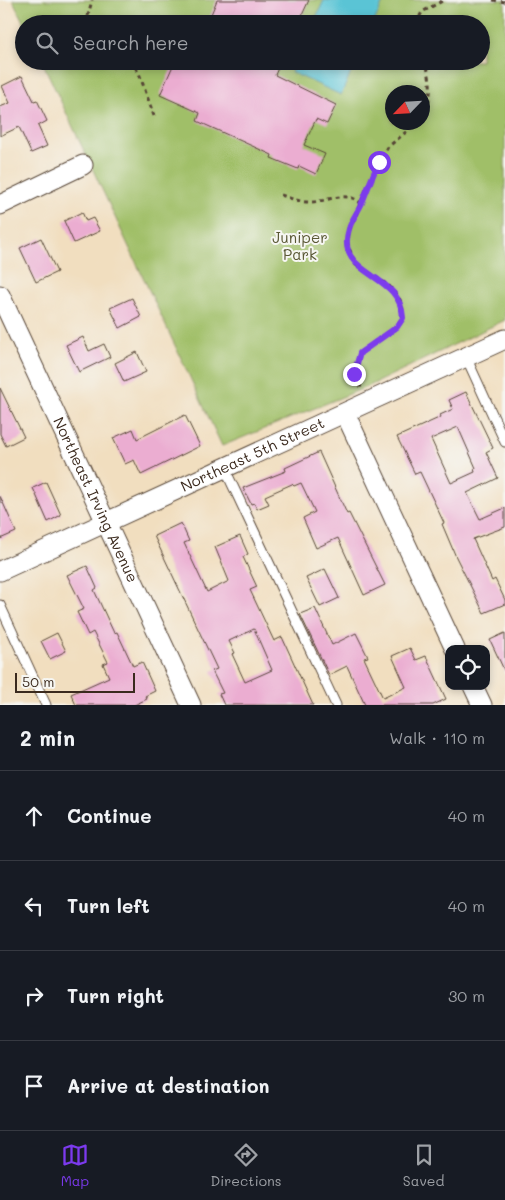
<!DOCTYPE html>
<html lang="en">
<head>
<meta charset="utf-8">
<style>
  :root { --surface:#171b24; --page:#242831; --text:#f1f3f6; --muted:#9ea1a6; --line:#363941; --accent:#7c3aed }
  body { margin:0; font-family:Mali,sans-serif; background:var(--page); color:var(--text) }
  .controls { position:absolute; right:15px; bottom:15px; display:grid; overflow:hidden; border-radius:10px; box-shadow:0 2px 8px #0003 }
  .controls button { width:45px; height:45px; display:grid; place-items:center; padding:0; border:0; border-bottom:1px solid var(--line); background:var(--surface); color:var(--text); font:25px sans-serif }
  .compass { position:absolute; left:385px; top:85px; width:45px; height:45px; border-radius:50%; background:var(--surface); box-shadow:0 2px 8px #0003; rotate:245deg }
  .scale { position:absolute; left:15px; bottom:12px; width:120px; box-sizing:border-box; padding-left:5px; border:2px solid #3b2a1e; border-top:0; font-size:14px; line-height:18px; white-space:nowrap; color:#3b2a1e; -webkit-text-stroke:4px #f6f6f2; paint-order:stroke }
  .stop { position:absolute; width:15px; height:15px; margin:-11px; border:4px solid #7c3aed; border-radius:50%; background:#fff }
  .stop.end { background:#7c3aed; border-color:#fff; box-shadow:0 1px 5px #0008 }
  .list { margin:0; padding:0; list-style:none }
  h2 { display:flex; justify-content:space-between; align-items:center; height:65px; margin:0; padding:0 20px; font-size:21px }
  h2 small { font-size:16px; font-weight:400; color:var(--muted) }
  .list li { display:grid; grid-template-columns:32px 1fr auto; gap:15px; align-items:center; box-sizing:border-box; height:90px; padding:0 20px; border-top:1px solid var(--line) }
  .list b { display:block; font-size:19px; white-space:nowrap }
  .list em { font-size:16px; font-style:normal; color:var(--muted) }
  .icon { flex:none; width:28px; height:28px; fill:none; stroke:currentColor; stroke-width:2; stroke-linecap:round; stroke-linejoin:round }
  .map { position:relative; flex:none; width:505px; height:705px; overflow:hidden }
  .search { position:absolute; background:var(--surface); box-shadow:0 2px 8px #0003; left:15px; right:15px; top:15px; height:55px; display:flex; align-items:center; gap:12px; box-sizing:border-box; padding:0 18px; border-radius:28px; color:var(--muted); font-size:19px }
  .sheet { height:425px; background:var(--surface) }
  nav { display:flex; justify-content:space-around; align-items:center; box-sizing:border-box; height:70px; border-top:1px solid var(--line); background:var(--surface); font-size:14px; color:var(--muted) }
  nav a { display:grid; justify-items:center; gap:2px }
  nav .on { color:var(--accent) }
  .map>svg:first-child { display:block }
  .green { fill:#a0bf67; stroke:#6e7442; fill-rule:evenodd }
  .water { fill:#5ac4d5; stroke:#4a777a }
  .building { fill:#ebadd1; fill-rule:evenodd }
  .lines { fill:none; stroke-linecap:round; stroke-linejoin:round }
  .lane-casing { stroke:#564536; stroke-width:11 }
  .street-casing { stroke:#564536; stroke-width:21 }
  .path { stroke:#564536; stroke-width:3; stroke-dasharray:4 4; stroke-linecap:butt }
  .lane { stroke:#fff; stroke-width:9 }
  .street { stroke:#fff; stroke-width:19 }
  .route { stroke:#7c3aed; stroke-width:6 }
  .labels { text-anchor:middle; stroke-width:4; stroke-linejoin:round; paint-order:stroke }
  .park-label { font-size:15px; fill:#595734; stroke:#f6f6f2 }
  .street-label { font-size:15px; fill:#3b2a1e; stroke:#f6f6f2 }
</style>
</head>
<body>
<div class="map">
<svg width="505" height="705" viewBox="0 0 505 705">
  <rect width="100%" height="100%" fill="#f6f6f2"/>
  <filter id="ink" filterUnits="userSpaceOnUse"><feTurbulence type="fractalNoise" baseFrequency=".02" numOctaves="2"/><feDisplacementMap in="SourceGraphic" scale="10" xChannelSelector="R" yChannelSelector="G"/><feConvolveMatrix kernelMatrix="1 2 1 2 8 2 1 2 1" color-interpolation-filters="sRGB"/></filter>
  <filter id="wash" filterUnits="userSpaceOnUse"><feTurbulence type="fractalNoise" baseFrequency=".0096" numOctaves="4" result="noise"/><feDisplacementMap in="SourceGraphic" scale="20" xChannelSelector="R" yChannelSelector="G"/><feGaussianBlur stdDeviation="1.12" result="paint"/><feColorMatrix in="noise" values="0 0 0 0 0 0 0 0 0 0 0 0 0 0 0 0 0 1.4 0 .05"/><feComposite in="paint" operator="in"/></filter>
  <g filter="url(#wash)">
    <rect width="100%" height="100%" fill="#f1debf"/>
    <path class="green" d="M13,0H505V320L369,386L222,446L42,61H481V24H24ZM392,92H422V122H392Z"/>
    <g class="water">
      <path d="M324,0H384L373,24H313Z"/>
      <path d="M296,61H356L341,95L291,72Z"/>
    </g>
    <g id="blocks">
      <g class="building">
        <path d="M217,0H309L298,24H207Z"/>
        <path d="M175,61H281L275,75L336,105L327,124L316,119L304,145L325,154L316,174L299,166L298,169L271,158L272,155L197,121L200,113L160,95Z"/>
        <path d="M22,76L34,101L37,100L47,121L38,126L47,146L31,153L19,127L0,136V107L10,103L2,86Z"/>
        <path d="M82,212L86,221L93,218L100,231L74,243L64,221Z"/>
        <path d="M41,238L57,272L36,282L20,248Z"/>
        <path d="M132,298L141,317L120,328L110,308Z"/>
        <path d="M83,337L89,351L104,344L110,357L79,372L66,345Z"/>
        <path d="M137,352L146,372L124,382L115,363Z"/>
        <path d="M0,388L24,437L6,446L0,434Z"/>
        <path d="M466,392L493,448L486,452L498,478L467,493L480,519L505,508V527L473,539L492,581L495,579L505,600V604L484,613L456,557L442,524L444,523L420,472L415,474L397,437L441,417L440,415L453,409L449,400ZM458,427L476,468L474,469L475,472L451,483L431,439Z"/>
        <path d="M185,415L200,446L141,475L134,460L125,464L113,438L133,429L137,439Z"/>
        <path d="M319,452L347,514L349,513L385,585L364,595L338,538L316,548L303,518L315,512L301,483L294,486L292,484L265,496L269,504L257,509L254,503L251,504L243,488L286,471L285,468Z"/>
        <path d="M46,482L61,515L48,522L33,488Z"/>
        <path d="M0,496L16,532L0,539Z"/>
        <path d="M181,523L189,541L184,543L207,592L229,581L215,547L240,536L248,554L243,557L257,587L250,590L274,641L282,637L313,705H224L219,694L223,693L212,671L217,669L154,536ZM254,629L272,670L245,682L232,654L235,653L229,641Z"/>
        <path d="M87,566L97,588L94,590L114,633L117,632L133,666L142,662L155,691L145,696L147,699L134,705H76L71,694L109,677L103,664L108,662L93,632L88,635L77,612L84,609L67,575Z"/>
        <path d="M325,569L339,598L320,607L306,578Z"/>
        <path d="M315,608L332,645L356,633L368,657L364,658L383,698L406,687L392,656L410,648L416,660L426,656L446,699L433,705H365L347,666L329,675L300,614Z"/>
        <path d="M57,633L66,651L50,659L41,641Z"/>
        <path d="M505,633V672L490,640Z"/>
      </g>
    </g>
  </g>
  <g filter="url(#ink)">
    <use href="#blocks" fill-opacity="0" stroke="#564536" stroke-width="1"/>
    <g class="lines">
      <g class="lane-casing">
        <g id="lane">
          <path d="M466,357L505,442"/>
          <path d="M224,467L336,705"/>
          <path d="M0,605L46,705"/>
        </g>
      </g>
      <g class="street-casing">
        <g id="street">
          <path d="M0,205L83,165"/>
          <path id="s1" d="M0,295L191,705"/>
          <path d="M345,413L455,649"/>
          <path id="s2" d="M0,571L505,339"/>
          <path d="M473,686L482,705"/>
        </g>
      </g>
      <g class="path">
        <path d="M493,0L505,2"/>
        <path d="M86,24L92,0"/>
        <path d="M416,24L422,12L444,0"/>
        <path d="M131,61L139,73L154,116"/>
        <path d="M422,117C433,99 432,81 425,61"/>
        <path d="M281,195C290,198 302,203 312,202C330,201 345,190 361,203"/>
        <path d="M362,386H356L355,374L360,353L397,327L403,318L402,309L400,300L389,286L355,264L347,243L349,230L379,162L388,147L418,122"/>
      </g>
      <use href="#lane" class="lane"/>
      <use href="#street" class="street"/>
    </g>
  </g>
  <g class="lines" filter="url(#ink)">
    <path class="route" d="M354,374L360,353L397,327L403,318C401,271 334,277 349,229C351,221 357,213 361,205C367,191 372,176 379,162"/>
  </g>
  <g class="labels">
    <g class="park-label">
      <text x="300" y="243">Juniper<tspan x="300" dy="17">Park</tspan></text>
    </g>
    <g class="street-label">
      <text dy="5" stroke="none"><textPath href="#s2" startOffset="278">Northeast 5th Street</textPath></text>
      <text dy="5" stroke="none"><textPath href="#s1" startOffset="226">Northeast Irving Avenue</textPath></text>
    </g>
  </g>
</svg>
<div class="controls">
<button><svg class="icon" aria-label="locate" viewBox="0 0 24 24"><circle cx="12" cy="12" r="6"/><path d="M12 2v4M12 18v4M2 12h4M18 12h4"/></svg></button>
</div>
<svg class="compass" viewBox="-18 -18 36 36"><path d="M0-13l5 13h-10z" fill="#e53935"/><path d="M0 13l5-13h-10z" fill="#9ea1a6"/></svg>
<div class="scale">50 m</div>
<div class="stop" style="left:379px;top:162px"></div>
<div class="stop end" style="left:354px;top:374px"></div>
<div class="search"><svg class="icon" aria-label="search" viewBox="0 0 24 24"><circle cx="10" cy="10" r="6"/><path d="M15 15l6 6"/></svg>Search here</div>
</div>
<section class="sheet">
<h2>2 min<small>Walk · 110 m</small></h2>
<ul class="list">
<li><svg class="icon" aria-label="ahead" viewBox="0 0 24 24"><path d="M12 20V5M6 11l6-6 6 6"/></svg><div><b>Continue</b></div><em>40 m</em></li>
<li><svg class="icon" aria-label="left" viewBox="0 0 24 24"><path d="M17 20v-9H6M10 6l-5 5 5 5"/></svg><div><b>Turn left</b></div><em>40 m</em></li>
<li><svg class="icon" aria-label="right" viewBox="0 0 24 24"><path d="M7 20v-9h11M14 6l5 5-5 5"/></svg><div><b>Turn right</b></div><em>30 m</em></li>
<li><svg class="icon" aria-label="arrive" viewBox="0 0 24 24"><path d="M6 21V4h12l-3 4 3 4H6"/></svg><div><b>Arrive at destination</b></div></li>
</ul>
</section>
<nav>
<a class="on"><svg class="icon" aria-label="map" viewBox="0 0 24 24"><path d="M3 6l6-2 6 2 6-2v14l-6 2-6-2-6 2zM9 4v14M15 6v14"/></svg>Map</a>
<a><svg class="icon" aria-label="directions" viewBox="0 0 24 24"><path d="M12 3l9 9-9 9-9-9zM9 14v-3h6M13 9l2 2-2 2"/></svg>Directions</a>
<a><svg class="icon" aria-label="saved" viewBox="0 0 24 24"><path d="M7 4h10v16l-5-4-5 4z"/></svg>Saved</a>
</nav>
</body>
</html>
